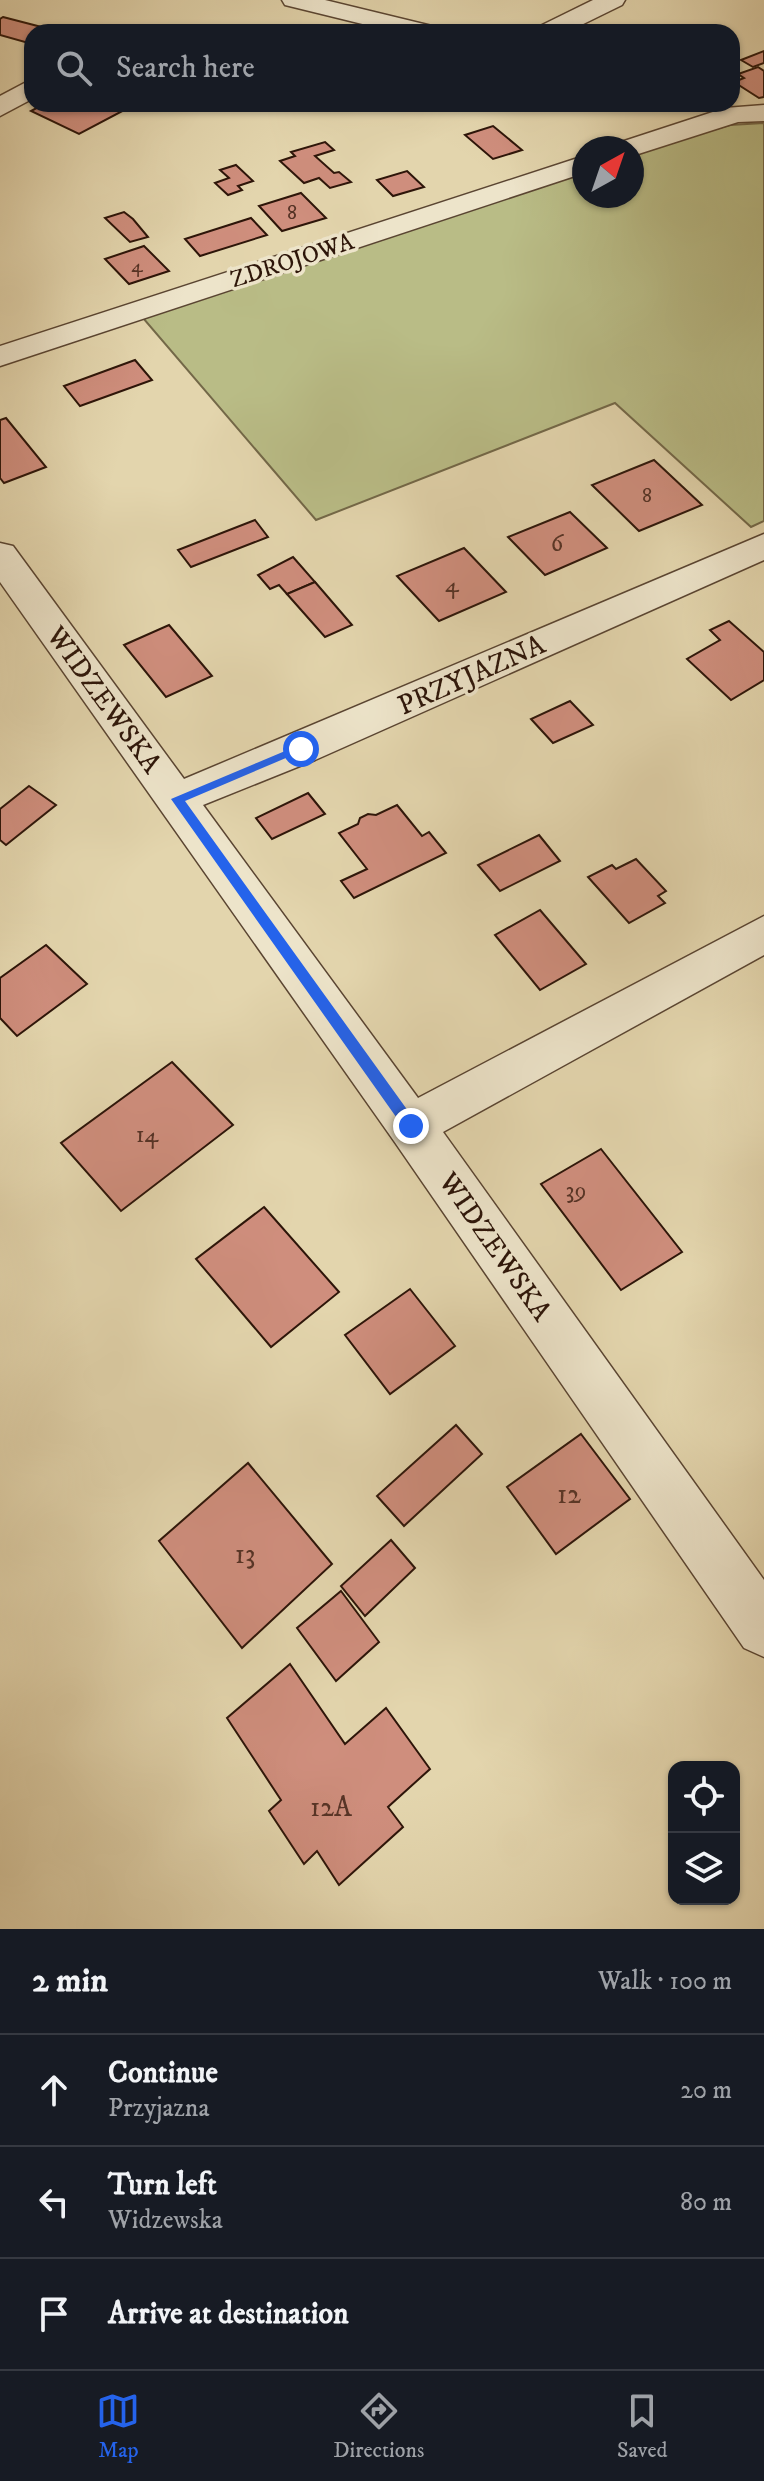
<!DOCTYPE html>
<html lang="en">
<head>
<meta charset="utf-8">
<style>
  :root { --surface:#171b24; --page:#242831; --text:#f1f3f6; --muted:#9ea1a6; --line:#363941; --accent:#2563eb }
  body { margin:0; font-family:"IM FELL DW Pica",serif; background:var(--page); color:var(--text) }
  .controls { position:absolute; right:24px; bottom:24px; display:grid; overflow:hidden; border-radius:16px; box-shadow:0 2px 6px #0004 }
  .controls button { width:72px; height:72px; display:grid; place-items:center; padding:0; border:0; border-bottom:2px solid var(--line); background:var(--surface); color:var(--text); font:40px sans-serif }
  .compass { position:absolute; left:572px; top:136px; width:72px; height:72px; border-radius:50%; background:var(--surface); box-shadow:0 2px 6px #0004; rotate:40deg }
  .stop { position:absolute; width:24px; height:24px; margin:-18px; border:6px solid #2563eb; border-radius:50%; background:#fff }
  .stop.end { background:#2563eb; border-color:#fff; box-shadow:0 2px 8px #0008 }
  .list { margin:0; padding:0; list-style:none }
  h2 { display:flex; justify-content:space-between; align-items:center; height:104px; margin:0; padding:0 32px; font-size:34px }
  h2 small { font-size:26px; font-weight:400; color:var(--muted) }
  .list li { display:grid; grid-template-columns:52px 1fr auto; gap:24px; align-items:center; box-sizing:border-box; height:112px; padding:0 32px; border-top:2px solid var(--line) }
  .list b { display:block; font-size:30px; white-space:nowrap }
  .list p { margin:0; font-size:26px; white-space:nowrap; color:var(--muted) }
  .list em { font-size:26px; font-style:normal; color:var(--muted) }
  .icon { flex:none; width:44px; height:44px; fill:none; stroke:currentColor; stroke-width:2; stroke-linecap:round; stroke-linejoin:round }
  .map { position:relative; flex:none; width:764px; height:1929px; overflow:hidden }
  .search { position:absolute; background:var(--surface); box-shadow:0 2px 6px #0004; left:24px; right:24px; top:24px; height:88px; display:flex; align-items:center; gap:20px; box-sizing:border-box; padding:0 28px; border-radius:24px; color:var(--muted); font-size:30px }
  .sheet { height:440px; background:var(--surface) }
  nav { display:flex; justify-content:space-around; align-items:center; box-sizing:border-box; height:112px; border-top:2px solid var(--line); background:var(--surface); font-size:22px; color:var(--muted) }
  nav a { display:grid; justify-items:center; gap:4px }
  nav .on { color:var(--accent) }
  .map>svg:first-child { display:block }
  .green { fill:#b9bc86; stroke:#736848; stroke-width:2 }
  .building { fill:#cf8e7d; stroke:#2d1509; stroke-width:2 }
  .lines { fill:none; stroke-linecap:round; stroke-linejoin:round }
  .minor-casing { stroke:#5a4532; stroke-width:3 }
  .minor { fill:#ede4ca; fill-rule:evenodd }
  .route { fill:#2563eb }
  .labels { text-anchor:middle; stroke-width:7; stroke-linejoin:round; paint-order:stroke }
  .far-number-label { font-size:20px; fill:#563326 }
  .far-street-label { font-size:24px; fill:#2d1509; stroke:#ede4ca }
  .number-label { font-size:24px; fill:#563326 }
  .street-label { font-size:28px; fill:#2d1509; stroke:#ede4ca }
  .near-number-label { font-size:28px; fill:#563326 }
</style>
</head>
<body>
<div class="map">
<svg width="764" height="1929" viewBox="0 0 764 1929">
  <rect width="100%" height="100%" fill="#e3d5ad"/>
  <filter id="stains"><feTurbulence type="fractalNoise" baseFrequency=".0025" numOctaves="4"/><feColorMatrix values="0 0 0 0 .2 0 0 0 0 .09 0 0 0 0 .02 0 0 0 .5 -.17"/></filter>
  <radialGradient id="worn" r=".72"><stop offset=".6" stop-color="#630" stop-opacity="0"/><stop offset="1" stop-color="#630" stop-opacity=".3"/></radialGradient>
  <path class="green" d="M764,123V521L751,527L615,403L316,520L143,318L584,169V196H632V153L730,125Z"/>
  <g class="building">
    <path d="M3,17L57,31L32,32V44L0,35V19Z"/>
    <path d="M764,51V63L753,67L741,60Z"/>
    <path d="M758,67L764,71V97L759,98L734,82L744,78L738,74Z"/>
    <path d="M44,104H124L130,107L79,134L31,111Z"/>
    <path d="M493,126L522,150L493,159L465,135Z"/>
    <path d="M325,142L334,150L315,156L334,173L339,172L351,182L330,188L319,178L304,183L280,161L295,156L291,152Z"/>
    <path d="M236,165L253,181L238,186L242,190L228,195L215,183L229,178L220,170Z"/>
    <path d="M407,171L424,187L393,196L377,180Z"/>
    <path d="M301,193L326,218L282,231L259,206Z"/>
    <path d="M124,212L133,219L148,237L130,242L105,218Z"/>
    <path d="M251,218L267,235L200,256L185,239Z"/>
    <path d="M144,246L169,271L129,284L105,259Z"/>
    <path d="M135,360L152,380L80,406L64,386Z"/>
    <path d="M6,418L46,467L4,483L0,478V420Z"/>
    <path d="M654,460L702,505L639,531L592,485Z"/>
    <path d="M570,512L607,548L545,575L508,537Z"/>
    <path d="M255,520L268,537L191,567L178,550Z"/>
    <path d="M464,548L506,592L439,621L397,576Z"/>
    <path d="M293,557L315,582L287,594L279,585L270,589L258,575Z"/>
    <path d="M315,582L352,625L325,637L287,594Z"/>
    <path d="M729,621L764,652V680L731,700L687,659L720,640L710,630Z"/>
    <path d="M169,625L212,676L166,697L124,645Z"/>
    <path d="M570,701L593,725L553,743L531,719Z"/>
    <path d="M29,786L56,805L6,845L0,840V809Z"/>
    <path d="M308,793L325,814L272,839L256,818Z"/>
    <path d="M397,805L422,836L429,832L446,853L354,898L341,881L367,869L339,833L358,824L360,818L368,814L376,815Z"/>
    <path d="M539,835L560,861L500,891L478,865Z"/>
    <path d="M636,859L666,891L658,896L665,903L629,923L588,877L612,865L616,869Z"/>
    <path d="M540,910L586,964L540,990L495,935Z"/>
    <path d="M46,945L87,984L17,1036L0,1018V978Z"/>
    <path d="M172,1062L233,1125L121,1211L61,1143Z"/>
    <path d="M601,1149L682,1252L621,1290L541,1184Z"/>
    <path d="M264,1207L339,1292L271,1347L196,1259Z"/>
    <path d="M410,1289L455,1346L390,1394L345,1335Z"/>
    <path d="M456,1425L482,1454L404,1526L377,1496Z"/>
    <path d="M581,1434L630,1499L556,1554L507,1487Z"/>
    <path d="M248,1463L332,1564L242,1648L159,1541Z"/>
    <path d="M391,1540L415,1568L365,1616L341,1586Z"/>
    <path d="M341,1591L379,1642L336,1681L297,1628Z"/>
    <path d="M290,1664L345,1744L386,1708L430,1769L388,1807L403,1827L339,1885L317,1851L304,1864L269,1811L281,1800L227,1718Z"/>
  </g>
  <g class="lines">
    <g class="minor-casing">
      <g id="minor">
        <path d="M282,0H325L436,27L440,32H395L285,5Z"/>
        <path d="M593,0H625L622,5L567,32H534L538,27Z"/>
        <path d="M32,79V99L0,116V96Z"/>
        <path d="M764,105V121L738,122L632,156V148H617L621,142L725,108Z"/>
        <path d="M584,156V173L0,366V346Z"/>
        <path d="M764,534V560L315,760L203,805L418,1098L764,916V955L443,1132L764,1580V1657L744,1648L394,1141L0,582V543L13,546L184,779Z"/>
      </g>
    </g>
    <use href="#minor" class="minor"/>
  </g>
  <path class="route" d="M297,746L307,749L185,801L416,1122V1131L411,1133L406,1131L171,799Z"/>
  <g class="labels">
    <g class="far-number-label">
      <text x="292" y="219">8</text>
      <text x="137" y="272">4</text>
      <text x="647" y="502">8</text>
    </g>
    <g class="far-street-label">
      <text transform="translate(292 260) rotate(-18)" y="8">ZDROJOWA</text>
    </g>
    <g class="number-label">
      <text x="557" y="551">6</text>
      <text x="452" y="592">4</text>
      <text x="147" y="1142">14</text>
      <text x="576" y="1198">39</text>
    </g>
    <g class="street-label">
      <text transform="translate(471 674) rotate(-24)" y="10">PRZYJAZNA</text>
      <text transform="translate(105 699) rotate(54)" y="10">WIDZEWSKA</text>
      <text transform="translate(496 1246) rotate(55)" y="10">WIDZEWSKA</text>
    </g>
    <g class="near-number-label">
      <text x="569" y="1503">12</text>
      <text x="245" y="1563">13</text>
      <text x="331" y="1816">12A</text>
    </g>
  </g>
  <rect width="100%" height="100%" filter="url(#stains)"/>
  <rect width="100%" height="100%" fill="url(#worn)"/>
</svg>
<div class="controls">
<button><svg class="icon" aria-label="locate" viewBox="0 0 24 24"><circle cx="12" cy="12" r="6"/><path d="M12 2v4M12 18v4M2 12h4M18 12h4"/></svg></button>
<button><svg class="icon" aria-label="layers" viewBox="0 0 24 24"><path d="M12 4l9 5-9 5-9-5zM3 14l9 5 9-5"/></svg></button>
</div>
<svg class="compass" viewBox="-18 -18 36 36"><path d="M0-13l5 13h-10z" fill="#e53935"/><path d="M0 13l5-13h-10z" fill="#9ea1a6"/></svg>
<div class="stop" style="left:301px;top:749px"></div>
<div class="stop end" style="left:411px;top:1126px"></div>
<div class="search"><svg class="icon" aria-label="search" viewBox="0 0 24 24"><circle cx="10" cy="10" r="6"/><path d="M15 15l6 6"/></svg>Search here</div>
</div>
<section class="sheet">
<h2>2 min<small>Walk · 100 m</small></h2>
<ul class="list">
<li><svg class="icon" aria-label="ahead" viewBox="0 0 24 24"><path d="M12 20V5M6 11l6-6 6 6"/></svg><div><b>Continue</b><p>Przyjazna</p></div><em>20 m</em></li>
<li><svg class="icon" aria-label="left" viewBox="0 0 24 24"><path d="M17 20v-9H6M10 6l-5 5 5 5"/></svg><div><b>Turn left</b><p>Widzewska</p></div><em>80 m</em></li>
<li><svg class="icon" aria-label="arrive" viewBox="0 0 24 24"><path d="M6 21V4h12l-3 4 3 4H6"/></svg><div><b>Arrive at destination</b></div></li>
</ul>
</section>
<nav>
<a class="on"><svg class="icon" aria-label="map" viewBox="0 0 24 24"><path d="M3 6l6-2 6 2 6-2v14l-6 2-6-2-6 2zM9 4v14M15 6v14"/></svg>Map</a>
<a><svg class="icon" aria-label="directions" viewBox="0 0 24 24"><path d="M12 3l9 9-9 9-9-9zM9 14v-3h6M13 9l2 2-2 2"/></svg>Directions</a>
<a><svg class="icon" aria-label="saved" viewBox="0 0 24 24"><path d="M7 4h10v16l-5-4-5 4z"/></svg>Saved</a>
</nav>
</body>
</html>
